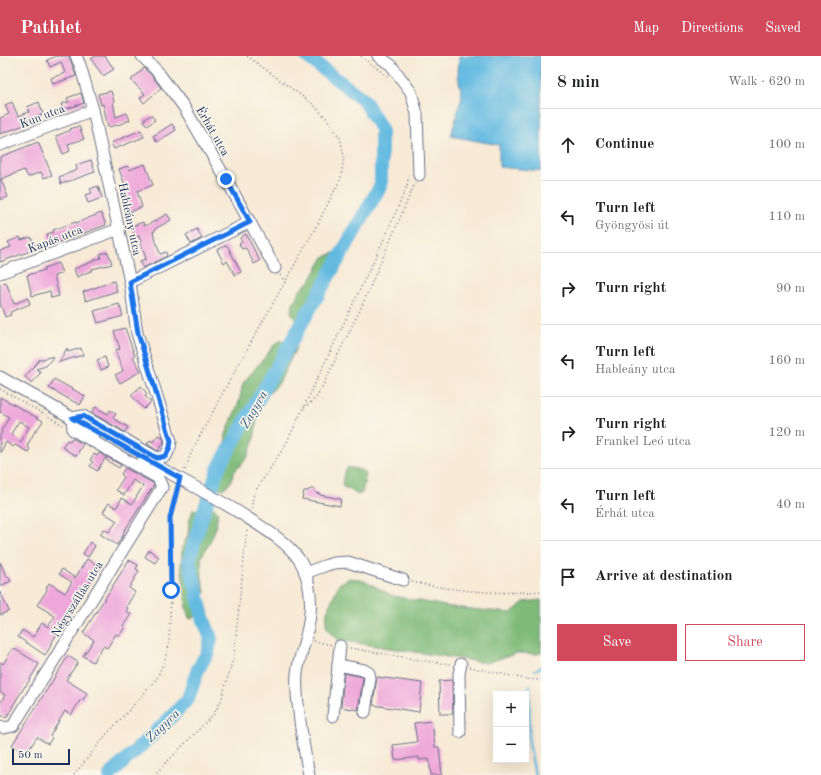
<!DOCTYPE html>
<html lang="en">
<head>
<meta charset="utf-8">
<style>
  :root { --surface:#fff; --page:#f6f6f6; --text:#202124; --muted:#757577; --line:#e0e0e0; --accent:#d1495b }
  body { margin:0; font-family:"Old Standard TT",serif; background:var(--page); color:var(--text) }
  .controls { position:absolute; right:12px; bottom:12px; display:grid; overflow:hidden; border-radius:0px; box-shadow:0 4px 16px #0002 }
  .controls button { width:36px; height:36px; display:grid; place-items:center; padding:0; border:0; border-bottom:1px solid var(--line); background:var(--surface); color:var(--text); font:20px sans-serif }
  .scale { position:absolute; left:12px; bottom:10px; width:58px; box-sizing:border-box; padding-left:4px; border:2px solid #1b2f5e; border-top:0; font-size:11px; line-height:14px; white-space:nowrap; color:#1b2f5e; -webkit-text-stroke:3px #fbf7ec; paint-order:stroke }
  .stop { position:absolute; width:12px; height:12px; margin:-9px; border:3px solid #1a73e8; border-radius:50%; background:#fff }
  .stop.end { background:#1a73e8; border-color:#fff; box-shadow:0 1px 4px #0008 }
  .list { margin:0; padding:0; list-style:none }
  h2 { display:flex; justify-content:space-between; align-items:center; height:52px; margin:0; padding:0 16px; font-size:17px }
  h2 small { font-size:13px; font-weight:400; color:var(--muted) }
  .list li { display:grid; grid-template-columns:26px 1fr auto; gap:12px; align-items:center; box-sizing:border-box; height:72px; padding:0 16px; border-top:1px solid var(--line) }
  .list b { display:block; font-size:15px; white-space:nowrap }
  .list p { margin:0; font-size:13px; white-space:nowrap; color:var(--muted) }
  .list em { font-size:13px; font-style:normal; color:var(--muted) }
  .actions { display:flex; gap:8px; padding:12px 16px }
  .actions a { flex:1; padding:9px 0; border:1px solid var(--accent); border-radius:0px; text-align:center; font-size:14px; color:var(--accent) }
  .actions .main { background:var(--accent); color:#fff }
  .icon { flex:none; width:22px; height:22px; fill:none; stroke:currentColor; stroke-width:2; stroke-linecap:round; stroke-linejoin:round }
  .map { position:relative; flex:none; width:541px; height:719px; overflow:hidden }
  header { display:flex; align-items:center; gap:24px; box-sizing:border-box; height:56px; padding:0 20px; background:var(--accent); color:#fff }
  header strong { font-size:19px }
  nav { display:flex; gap:22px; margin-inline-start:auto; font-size:14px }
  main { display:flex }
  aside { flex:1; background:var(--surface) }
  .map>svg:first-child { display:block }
  .forest { fill:#7fba78; stroke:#4d746b }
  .water { fill:#64bae1; stroke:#4074a0 }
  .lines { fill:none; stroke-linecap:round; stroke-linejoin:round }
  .stream { stroke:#64bae1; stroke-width:2.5 }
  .river { stroke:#64bae1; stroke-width:14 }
  .building { fill:#eea7da; fill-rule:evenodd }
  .minor-casing { stroke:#687088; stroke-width:13 }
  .path { stroke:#687088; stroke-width:1.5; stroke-dasharray:1 3; stroke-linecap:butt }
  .minor { stroke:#fff; stroke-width:11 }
  .route { stroke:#1a73e8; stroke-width:5 }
  .labels { text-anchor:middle; stroke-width:3; stroke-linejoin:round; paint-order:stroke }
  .street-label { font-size:12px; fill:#1b2f5e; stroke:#fbf7ec }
  .water-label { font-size:13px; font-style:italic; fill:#315985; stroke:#fbf7ec }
</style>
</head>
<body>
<header>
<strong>Pathlet</strong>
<nav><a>Map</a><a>Directions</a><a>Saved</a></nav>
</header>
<main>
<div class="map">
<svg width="541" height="719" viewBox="0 0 541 719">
  <rect width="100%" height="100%" fill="#fbf7ec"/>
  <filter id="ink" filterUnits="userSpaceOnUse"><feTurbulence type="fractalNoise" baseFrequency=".025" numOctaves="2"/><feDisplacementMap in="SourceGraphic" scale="8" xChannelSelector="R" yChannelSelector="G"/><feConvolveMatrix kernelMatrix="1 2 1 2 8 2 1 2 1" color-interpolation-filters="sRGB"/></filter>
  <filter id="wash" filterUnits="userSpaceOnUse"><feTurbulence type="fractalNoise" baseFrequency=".012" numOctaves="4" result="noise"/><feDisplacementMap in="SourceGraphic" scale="16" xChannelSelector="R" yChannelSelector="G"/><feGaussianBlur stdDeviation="0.9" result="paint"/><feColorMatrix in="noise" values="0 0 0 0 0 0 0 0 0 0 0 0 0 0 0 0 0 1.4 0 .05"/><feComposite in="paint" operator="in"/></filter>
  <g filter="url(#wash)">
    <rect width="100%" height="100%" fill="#f7ead6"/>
    <g class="forest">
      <path d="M336,196L344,203L307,269L295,263L291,256L294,245L300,234L310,225L315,216L324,201Z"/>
      <path d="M282,284L297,290L279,327L266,341L258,358L254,384L247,402L235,415L230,427L223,433L218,431L213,416L225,388L226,378L239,346L243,327L265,301L274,289Z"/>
      <path d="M348,411L361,414L366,418L362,437L358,439C355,438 354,436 352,435C349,433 345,432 342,430L344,417Z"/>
      <path d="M214,452L218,457L215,474L209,488L201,501L202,522L205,536L198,558L191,563L189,562L186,552L185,535L181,511L182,492L188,479L189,465L193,454Z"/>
      <path d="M350,522L365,525L393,540L451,551L511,557L524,546L541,544V597L537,598L517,597L486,607L337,584L331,578L326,570L327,555L339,528Z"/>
    </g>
    <path class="water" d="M459,0H541V115L499,111V89L451,80L462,40L458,19Z"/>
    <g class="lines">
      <g class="stream">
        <path d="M535,614L541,611"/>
        <path d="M530,629L529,687L535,719"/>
      </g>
      <path class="river" d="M110,719L169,663L188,643L198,613L208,596L211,583L203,561L189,504L204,455L218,413L381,129V73L364,44L306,0"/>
    </g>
    <g id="blocks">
      <g class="building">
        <path d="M57,0H69L76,20L53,28L51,22L65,17L61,6L50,11L47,4Z"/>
        <path d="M96,0H105L114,13L103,20L91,3Z"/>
        <path d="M144,12L152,20L161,32L144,47L140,42L145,38L131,24Z"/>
        <path d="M111,35L114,45L113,46L116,61L127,57L130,64L118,69L108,71L103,48L101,49L98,38Z"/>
        <path d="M81,37L84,47L63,54L61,48L69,46L67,42Z"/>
        <path d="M12,46L18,60L29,56L27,51L39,46L43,58L26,65L27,68L0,78V62L9,58L5,49Z"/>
        <path d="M151,59L155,64L147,70L143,64Z"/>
        <path d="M172,68L176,74L157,86L153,80Z"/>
        <path d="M79,70L84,83L68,88L70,95L63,98L56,80L71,74L70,73Z"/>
        <path d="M141,74L144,81L114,93L111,87Z"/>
        <path d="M38,86L52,119L44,122L41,116L28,121L24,114L1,123L8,141L1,144L0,140V101Z"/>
        <path d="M91,104L95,116L61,128L59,121L77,114L76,109Z"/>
        <path d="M145,108L153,129L137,135L142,151L130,156L123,133L126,132L119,113L128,110L129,114Z"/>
        <path d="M98,130L102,142L88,147L85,139L92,137L90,133Z"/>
        <path d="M101,157L106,169L51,189L47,178L54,176L53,174L76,166V167Z"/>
        <path d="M167,158L171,164L155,173V175L153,176L160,198L166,196L167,200L143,212L140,205L146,203L139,180L135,181L132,170L143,166L144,170L151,167Z"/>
        <path d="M197,173L202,182L191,188L186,179Z"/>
        <path d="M246,178L260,205L254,208L246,192L242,193L239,188L242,186L240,182Z"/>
        <path d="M20,181L21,184L31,181L36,193L0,206V195L11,191L8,186Z"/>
        <path d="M227,189L241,216L235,219L227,205L224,207L217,194Z"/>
        <path d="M108,196L112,208L92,213L93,214L77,221L74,213L94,205V204L101,202L100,198Z"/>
        <path d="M58,207L62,217L54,220L59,240L51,242L50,235L32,240L27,219L45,214L44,212Z"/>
        <path d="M114,225L117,235L86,245L83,236Z"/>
        <path d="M6,226L14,248L28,242L30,248L10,256L11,259L5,261L0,247V228Z"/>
        <path d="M119,248L123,260L98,267L94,255Z"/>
        <path d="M125,272L135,300L133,301L141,315L120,327L115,319L123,315L115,294L120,293L114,275Z"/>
        <path d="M67,292L68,296L81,292L83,299L59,306Z"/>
        <path d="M54,300L46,310L36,313L41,316L32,327L25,321L39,304Z"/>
        <path d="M105,301L108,311L101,314L97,304Z"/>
        <path d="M54,323L85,340L80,349L49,332Z"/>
        <path d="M141,330L147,338L145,340L151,346L144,353L131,339Z"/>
        <path d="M0,341L43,365L36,375H35L27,390L30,393L28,396L15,389L13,391L6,386L0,397V380L2,376L1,375L9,361L0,356V357ZM19,365L29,371L21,386L11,378Z"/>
        <path d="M95,351L108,358L110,354L116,358L113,362L128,371L125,376L92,357Z"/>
        <path d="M158,379L163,381L164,386L158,395L147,388L150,384L153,386Z"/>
        <path d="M72,382L83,388L76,400L62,391L67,384L70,385Z"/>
        <path d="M99,397L106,401L97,415L90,410L93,406L90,404L94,398L97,400Z"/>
        <path d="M107,401L121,409L119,412L106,404Z"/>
        <path d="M125,412L153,427L154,429L123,477L124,478L117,489L100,478L104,473L109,476L117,465L103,456L109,447L116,452L122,442L132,448L143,430L133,424L124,439L116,434L124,421L121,418Z"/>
        <path d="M313,432L316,437L320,438V439L341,443L340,450L302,443L304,435H307Z"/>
        <path d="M90,486L95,490L88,501L83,498Z"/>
        <path d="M149,494L159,501L155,507L145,501Z"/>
        <path d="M87,503L100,511L50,589L51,590L45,599L18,581L22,574L33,581L42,567L48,571L55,560L37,549L47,534L46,533L49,527L65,537L72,526L59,518L62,513L75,522Z"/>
        <path d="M129,504L138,509L136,513L139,515L129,532L135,536L126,551L128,552L126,555L131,558L123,570L125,571L119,580L116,578L107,592L103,590L93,606L83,600L94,584L83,577Z"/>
        <path d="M0,506L7,521L8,520L11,525L0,530Z"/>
        <path d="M0,536L9,555L0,559Z"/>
        <path d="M13,592L39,608L26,630H25L12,651H13L6,662L0,658V647L5,639L0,636V606L3,608Z"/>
        <path d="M68,600L78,606L66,624L87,637L83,644L81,643L71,659L65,655L50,680L52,682L48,688L37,681L26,698L12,689L38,648Z"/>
        <path d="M344,617L363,621L358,654L341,651Z"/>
        <path d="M377,621L422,627L419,656L373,649Z"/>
        <path d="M452,624L453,658H440L439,625Z"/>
        <path d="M432,665L435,691H439L442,719H431L429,703L419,704V701L395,704L393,689L417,686L414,667Z"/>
      </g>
    </g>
  </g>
  <g filter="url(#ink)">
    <use href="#blocks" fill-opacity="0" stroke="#687088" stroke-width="1"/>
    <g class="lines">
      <g class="minor-casing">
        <g id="minor">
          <path d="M142,0L157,15L184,51L226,123L275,212"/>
          <path d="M378,0L391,9L411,36L417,58L419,119"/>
          <path d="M0,89L93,54"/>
          <path d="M0,217L119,173"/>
          <path d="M130,226L250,166"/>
          <path d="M0,321L97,376"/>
          <path d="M143,402C179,423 216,441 251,464C268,475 286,486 298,502C308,516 312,540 310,557C309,578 300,596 297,617C296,630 297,643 299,656C301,677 305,698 309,719"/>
          <path d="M305,517L327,509L334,507L348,506L403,524"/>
          <path d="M338,609L364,614L369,617L370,622L365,656"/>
          <path d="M333,660L340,590"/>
          <path d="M0,670L4,672L13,670L162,431L158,422L73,374L72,362L83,360L157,402L166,400L170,391L171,385L137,277L130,226L93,54L80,9L76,0"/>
          <path d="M460,676L459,618L461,608"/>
        </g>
      </g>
      <g class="path">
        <path d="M361,0L387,20"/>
        <path d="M280,219L285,226"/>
        <path d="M0,333L63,369"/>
        <path d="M304,352L317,341L360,254L415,127"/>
        <path d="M185,414L192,395L227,329L316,171L341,122L344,100L340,82L328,64L313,48L247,0"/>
        <path d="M251,452L254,437L286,388L385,181L407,130L409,119"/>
        <path d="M412,526C457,535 495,539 541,535"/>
        <path d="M314,585L332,589"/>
        <path d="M350,592L431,606L452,608"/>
        <path d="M470,611L525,623L541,624"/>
        <path d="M74,719L107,678L142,640L157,622L164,606L169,589L171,534L170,462L177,433"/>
        <path d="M154,719L214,658L221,645L234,599L247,473"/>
      </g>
      <use href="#minor" class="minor"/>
    </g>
  </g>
  <g class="lines" filter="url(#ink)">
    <path class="route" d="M171,534L170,462L180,422L72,362L83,360L157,402L166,400L170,391L171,385L138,277L130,226L250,166L226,123"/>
  </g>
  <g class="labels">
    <g class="street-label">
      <text transform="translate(42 60) rotate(-21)" y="4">Kun utca</text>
      <text transform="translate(213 75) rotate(60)" y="4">Érhát utca</text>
      <text transform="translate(130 163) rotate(78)" y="4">Hableány utca</text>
      <text transform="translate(55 183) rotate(-21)" y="4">Kapás utca</text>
      <text transform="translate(77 543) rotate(-58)" y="4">Négyszállás utca</text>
    </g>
    <g class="water-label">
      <text transform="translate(253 353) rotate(-60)" y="5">Zagyva</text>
      <text transform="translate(162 669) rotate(-44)" y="5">Zagyva</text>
    </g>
  </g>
</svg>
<div class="controls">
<button>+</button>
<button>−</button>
</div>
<div class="scale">50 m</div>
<div class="stop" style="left:171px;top:534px"></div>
<div class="stop end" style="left:226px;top:123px"></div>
</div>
<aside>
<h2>8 min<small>Walk · 620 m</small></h2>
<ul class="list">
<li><svg class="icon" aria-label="ahead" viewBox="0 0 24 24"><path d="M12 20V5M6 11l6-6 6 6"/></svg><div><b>Continue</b></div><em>100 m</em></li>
<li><svg class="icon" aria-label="left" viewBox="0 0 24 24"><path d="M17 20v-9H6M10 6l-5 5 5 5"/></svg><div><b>Turn left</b><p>Gyöngyösi út</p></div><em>110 m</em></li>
<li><svg class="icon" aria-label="right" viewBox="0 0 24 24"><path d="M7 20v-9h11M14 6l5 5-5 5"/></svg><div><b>Turn right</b></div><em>90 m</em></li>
<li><svg class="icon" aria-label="left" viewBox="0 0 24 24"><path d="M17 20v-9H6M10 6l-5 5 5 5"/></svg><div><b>Turn left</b><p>Hableány utca</p></div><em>160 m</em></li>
<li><svg class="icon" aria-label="right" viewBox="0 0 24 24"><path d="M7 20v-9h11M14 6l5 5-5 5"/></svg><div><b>Turn right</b><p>Frankel Leó utca</p></div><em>120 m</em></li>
<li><svg class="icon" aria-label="left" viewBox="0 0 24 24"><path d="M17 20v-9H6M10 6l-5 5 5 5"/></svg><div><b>Turn left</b><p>Érhát utca</p></div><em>40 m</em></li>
<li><svg class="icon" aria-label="arrive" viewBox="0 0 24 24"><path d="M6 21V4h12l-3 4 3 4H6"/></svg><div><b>Arrive at destination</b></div></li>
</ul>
<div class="actions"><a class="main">Save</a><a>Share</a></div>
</aside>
</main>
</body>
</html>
